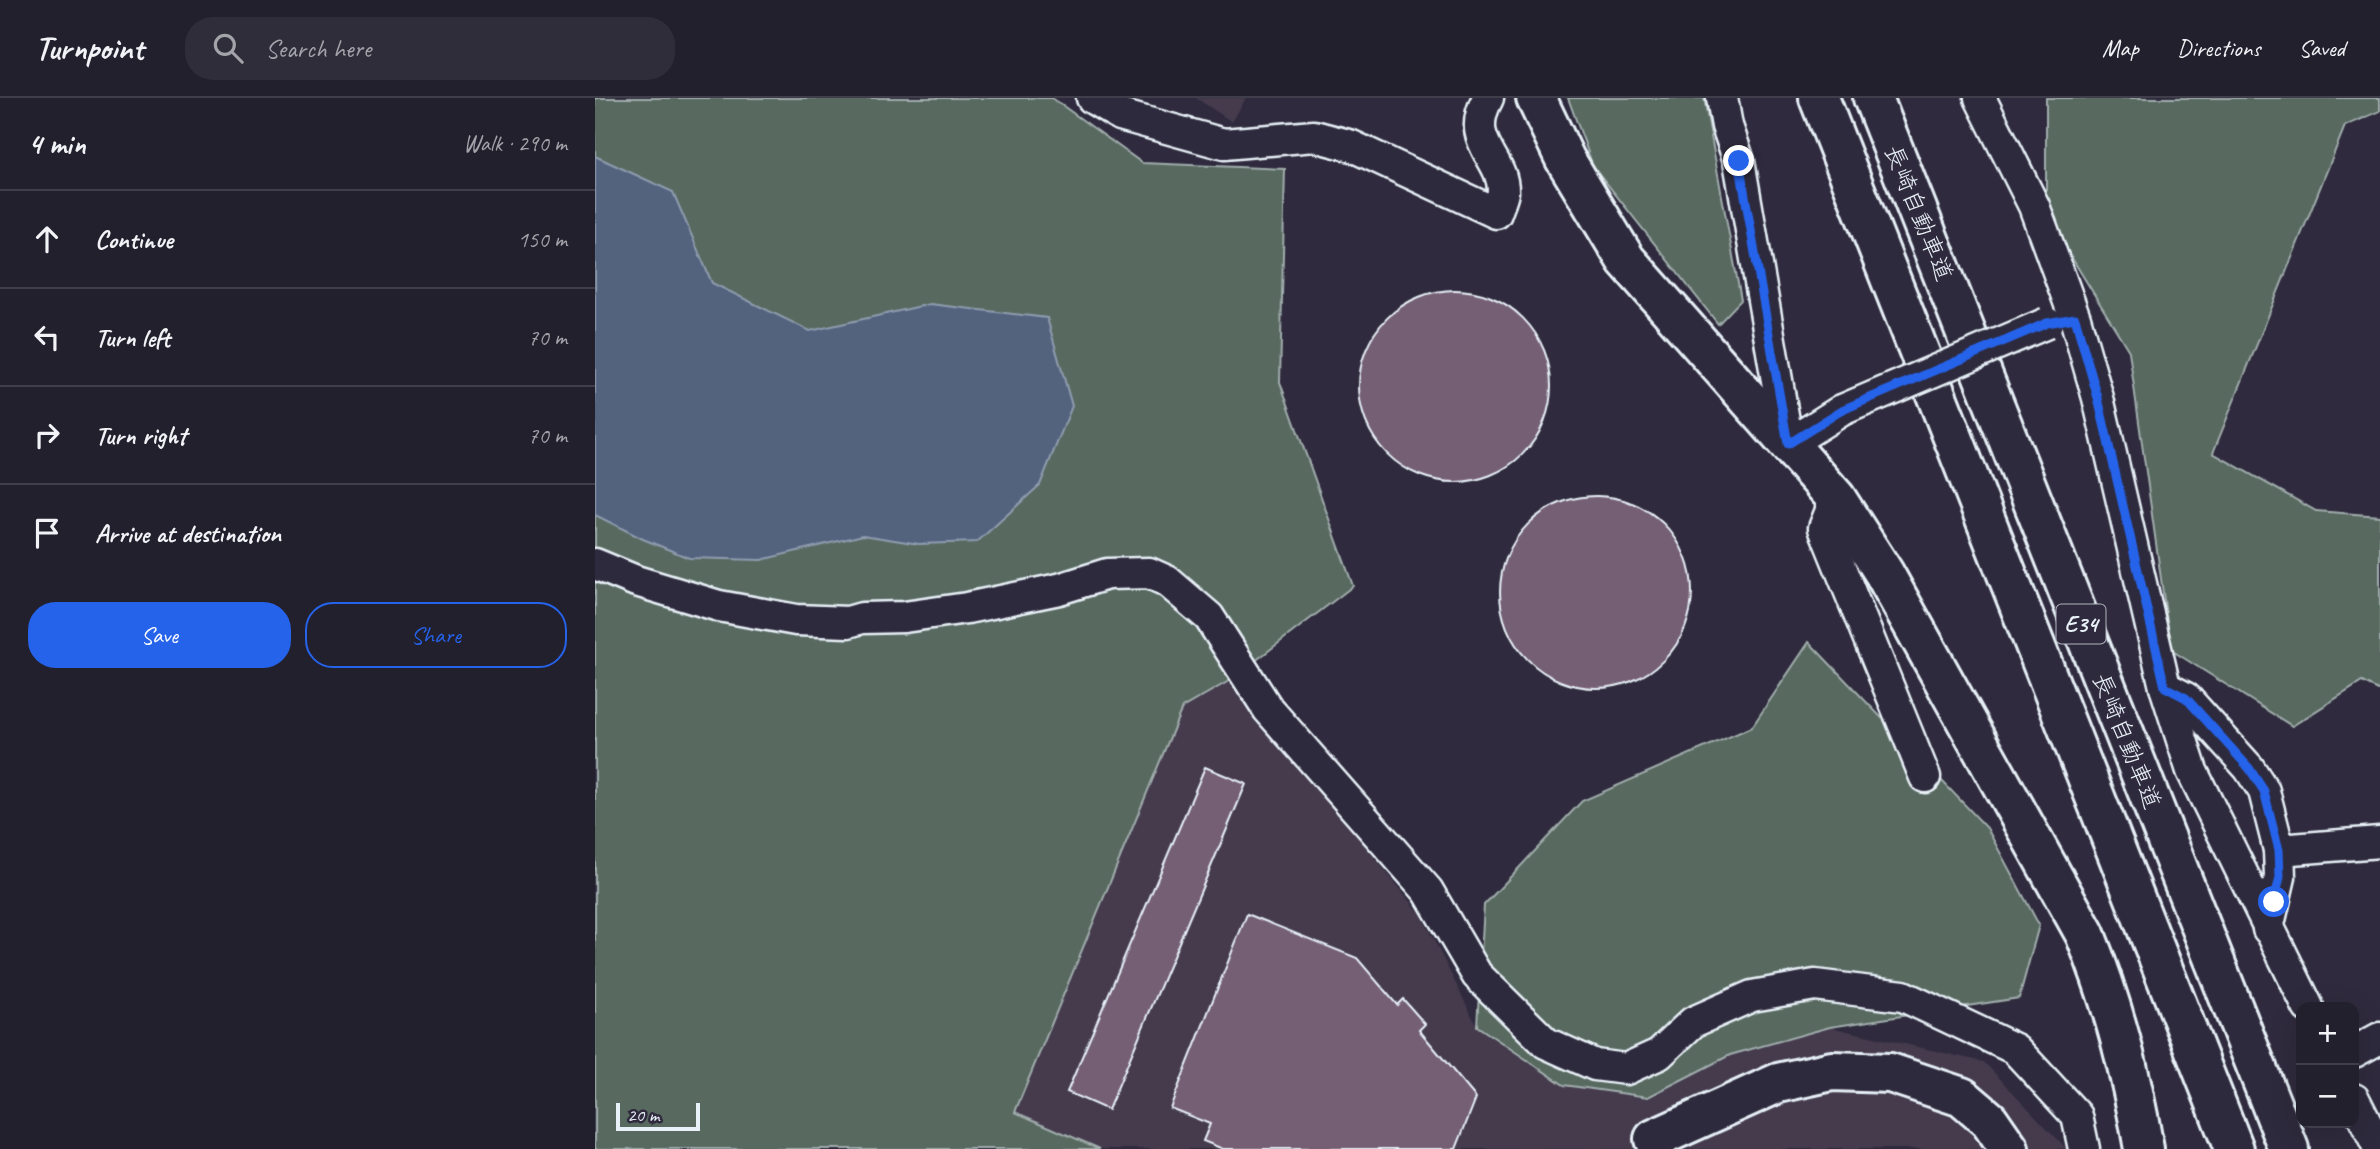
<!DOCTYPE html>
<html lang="en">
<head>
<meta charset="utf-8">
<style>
  :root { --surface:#23202e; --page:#2f2d3a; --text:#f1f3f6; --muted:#a3a3aa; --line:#403e4a; --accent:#2563eb }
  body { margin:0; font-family:Caveat,"Klee One",sans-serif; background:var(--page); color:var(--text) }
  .controls { position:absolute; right:21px; bottom:21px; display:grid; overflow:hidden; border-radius:14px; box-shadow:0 7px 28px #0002 }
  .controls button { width:63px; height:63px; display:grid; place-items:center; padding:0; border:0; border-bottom:2px solid var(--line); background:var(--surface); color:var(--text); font:35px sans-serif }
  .scale { position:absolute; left:21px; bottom:18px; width:84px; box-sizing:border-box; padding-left:7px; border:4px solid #e8f1f8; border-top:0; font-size:19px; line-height:24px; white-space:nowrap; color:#e8f1f8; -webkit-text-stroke:5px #2f2a3d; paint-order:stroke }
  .stop { position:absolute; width:21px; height:21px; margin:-16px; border:5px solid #2563eb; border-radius:50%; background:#fff }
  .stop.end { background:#2563eb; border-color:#fff; box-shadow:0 2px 7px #0008 }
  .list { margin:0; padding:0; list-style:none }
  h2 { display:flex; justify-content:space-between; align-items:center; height:91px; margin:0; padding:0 28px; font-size:30px }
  h2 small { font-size:23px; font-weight:400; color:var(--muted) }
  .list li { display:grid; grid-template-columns:46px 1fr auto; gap:21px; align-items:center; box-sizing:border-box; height:98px; padding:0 28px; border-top:2px solid var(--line) }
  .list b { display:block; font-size:26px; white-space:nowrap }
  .list em { font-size:23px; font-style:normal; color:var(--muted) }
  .actions { display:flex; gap:14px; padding:21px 28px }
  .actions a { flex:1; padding:16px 0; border:2px solid var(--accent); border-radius:28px; text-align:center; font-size:24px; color:var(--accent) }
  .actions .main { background:var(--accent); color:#fff }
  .icon { flex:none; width:38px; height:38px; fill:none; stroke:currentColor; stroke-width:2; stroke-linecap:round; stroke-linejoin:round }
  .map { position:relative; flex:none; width:1785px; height:1051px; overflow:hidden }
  header { display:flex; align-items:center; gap:42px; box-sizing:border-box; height:98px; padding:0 35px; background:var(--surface); border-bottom:2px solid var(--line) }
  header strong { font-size:33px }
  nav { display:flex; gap:38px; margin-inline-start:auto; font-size:24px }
  .search { width:490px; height:63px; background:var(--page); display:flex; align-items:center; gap:18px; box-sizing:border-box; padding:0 24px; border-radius:28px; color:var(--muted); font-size:26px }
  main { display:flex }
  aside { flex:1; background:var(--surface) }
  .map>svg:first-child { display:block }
  .built { fill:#443a4e }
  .green { fill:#596960; stroke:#a0adac; stroke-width:2 }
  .water { fill:#53647e; stroke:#8f9caf; stroke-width:2 }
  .building { fill:#745f75; stroke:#e8f1f8; stroke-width:2 }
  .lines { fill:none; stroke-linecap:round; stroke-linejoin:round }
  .street-casing { stroke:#e8f1f8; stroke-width:35 }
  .secondary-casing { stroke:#e8f1f8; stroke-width:44 }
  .highway-casing { stroke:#e8f1f8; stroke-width:44 }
  .street { stroke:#2f2a3d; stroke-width:30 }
  .secondary { stroke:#2f2a3d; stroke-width:38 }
  .highway { stroke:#2f2a3d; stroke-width:38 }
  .street-bridge-casing { stroke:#e8f1f8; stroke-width:35; stroke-linecap:butt }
  .street-bridge { stroke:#2f2a3d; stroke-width:30 }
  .route { stroke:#2563eb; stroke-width:9 }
  .labels { text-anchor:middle; stroke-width:7; stroke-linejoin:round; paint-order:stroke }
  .shield { fill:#2f2a3d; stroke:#b0b5c0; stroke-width:2 }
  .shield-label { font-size:23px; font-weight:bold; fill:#e8f1f8 }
  .street-label { font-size:24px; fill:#e8f1f8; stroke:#2f2a3d }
</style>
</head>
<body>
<header>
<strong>Turnpoint</strong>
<div class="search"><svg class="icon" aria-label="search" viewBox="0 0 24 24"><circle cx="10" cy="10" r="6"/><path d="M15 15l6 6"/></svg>Search here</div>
<nav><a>Map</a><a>Directions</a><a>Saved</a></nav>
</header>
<main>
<aside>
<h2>4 min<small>Walk · 290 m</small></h2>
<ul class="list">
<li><svg class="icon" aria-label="ahead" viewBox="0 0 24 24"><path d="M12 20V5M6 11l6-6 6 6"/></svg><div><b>Continue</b></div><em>150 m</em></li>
<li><svg class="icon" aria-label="left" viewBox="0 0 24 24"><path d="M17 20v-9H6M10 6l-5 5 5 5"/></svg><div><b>Turn left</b></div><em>70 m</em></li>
<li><svg class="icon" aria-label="right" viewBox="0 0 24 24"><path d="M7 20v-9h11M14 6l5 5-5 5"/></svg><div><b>Turn right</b></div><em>70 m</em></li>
<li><svg class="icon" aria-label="arrive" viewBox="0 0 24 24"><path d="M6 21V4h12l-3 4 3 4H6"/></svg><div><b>Arrive at destination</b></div></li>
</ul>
<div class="actions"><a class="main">Save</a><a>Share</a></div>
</aside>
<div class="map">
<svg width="1785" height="1051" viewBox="0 0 1785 1051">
  <rect width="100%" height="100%" fill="#2f2a3d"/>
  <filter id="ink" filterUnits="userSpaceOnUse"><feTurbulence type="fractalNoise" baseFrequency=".0143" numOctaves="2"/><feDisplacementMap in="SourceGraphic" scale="14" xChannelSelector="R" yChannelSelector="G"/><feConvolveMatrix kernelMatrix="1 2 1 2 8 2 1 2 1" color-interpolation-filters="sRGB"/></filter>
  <g filter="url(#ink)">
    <g class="built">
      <path d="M601,0H651L637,24Z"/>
      <path d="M634,583L826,816L882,928L969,987L1053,999L1135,957L1235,929L1389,964L1472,1051H505L420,1014L587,610Z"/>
    </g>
    <g class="green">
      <path d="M0,0H457L547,65L690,71L685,284L758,488L634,583L587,610L420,1014L505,1051H0Z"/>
      <path d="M973,0H1109L1146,202L1123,226L998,68Z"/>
      <path d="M1451,0H1785V13L1750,28L1618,355L1721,413L1785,418V593L1767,584L1697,628L1576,552L1534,253L1451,118Z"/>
      <path d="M1214,544L1392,730L1444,827L1424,900L1235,929L1135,957L1053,999L969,987L882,928L889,807L987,703L1157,629Z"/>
    </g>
    <path class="water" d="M0,58L78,94L117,185L215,233L335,206L452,220L477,308L445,387L382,444L324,446L268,437L166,462L94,460L48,441L0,417Z"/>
    <g class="building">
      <circle cx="860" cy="288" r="96"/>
      <circle cx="1001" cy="494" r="96"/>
      <path d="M610,669L651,686L513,1012L472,994Z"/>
      <path d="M652,816L762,860L802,907L808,901L830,926L824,932L881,1000L861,1051H628L608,1043L615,1026L575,1010Z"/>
    </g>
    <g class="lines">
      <g class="street-casing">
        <g id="street">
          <path d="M497,0L525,17L629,46L719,38L757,48L901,115C903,109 907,100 908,94C909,58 868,45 893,0"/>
          <path d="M1127,0L1132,28L1144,63L1193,346L1247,312"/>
          <path d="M1385,0L1439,108L1480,220L1503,300L1570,589L1597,673L1713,909"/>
          <path d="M1241,400L1229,430L1330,679"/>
          <path d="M0,466L41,483L124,508L201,522L253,524L267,520L309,519L372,510L464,491L512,476L554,475L572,483L614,519L673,611L833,793L882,877L951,945L1000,967L1031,971L1064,956L1098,924L1157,898L1220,887L1308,898L1420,951L1482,1018L1489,1051"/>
          <path d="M1570,589L1591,600L1654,670L1669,693L1684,752L1685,779L1673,831"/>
          <path d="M1684,752L1785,744"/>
          <path d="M1759,954L1785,940"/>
          <path d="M1759,1001L1784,1051"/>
        </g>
      </g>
      <g class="secondary-casing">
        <g id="secondary">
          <path d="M941,0L970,61L1031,162L1241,400L1289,475L1490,836C1519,908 1536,975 1549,1051"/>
          <path d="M1059,1041L1183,985L1237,973L1295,975L1367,999L1394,1022L1414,1051"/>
        </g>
      </g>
      <g class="highway-casing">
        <g id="highway">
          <path d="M1224,0L1639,1051"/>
          <path d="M1278,0L1694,1051"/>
        </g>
      </g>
      <use href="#street" class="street"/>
      <use href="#secondary" class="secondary"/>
      <use href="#highway" class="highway"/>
      <g class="street-bridge-casing">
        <path id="street-bridge" d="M1247,312L1452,225"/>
      </g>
      <use href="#street-bridge" class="street-bridge"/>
    </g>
  </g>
  <g class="lines" filter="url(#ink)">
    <path class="route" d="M1144,63L1193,346L1247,312L1452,225L1480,220L1503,300L1570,589L1591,600L1654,670L1669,693L1684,752L1685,779L1679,804"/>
  </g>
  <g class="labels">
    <rect class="shield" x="1461.5" y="506.5" width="49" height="39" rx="5"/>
    <g class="shield-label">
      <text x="1486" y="534">E34</text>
    </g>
    <g class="street-label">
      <text transform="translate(1324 115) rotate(68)" y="8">長崎自動車道</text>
      <text transform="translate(1532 643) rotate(68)" y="8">長崎自動車道</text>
    </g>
  </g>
</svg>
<div class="controls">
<button>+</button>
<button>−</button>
</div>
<div class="scale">20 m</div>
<div class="stop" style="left:1679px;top:804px"></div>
<div class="stop end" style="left:1144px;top:63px"></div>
</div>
</main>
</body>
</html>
